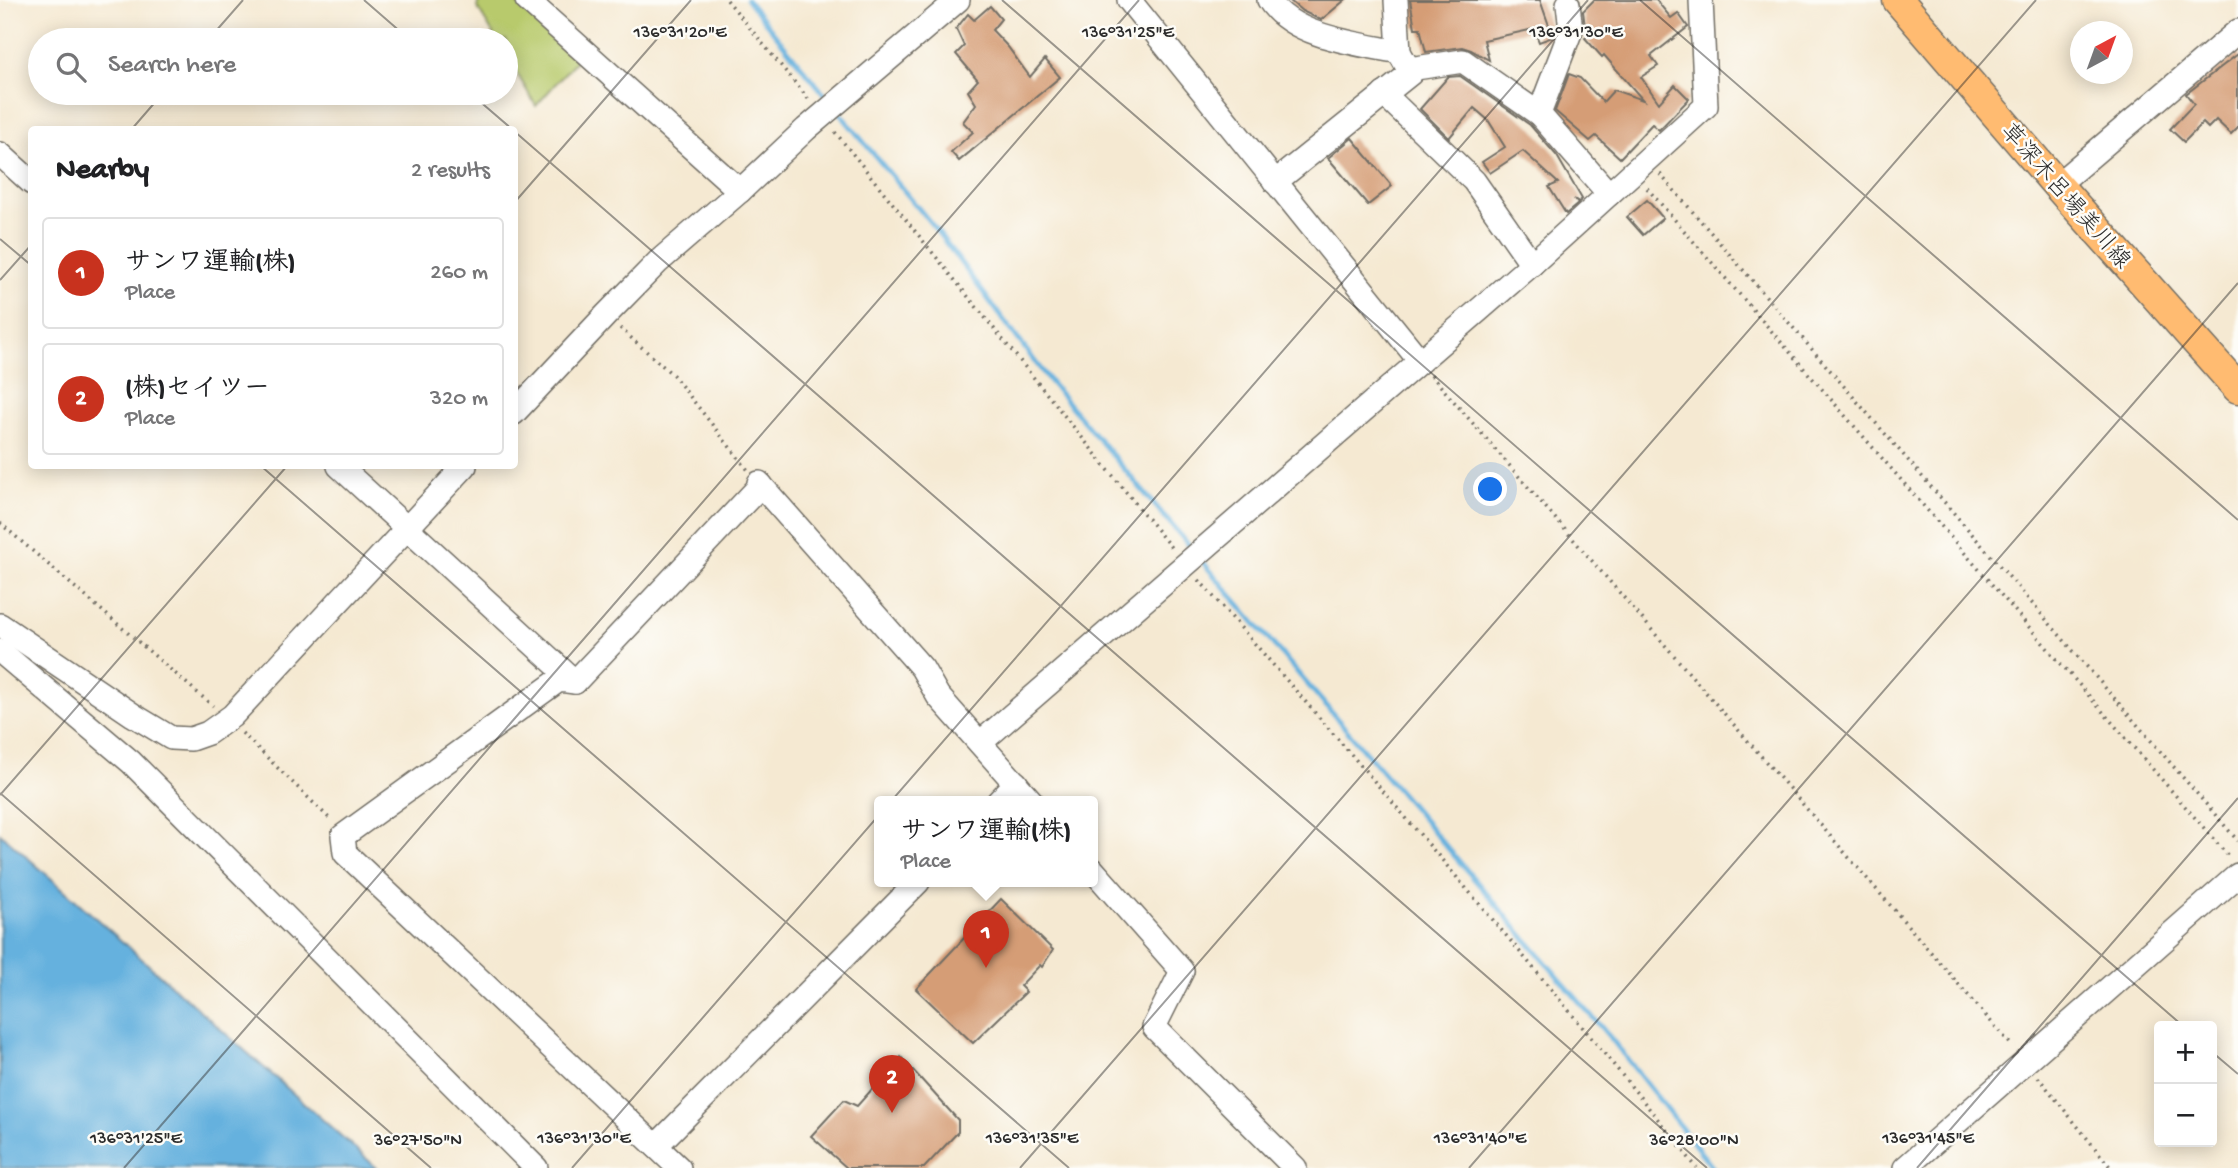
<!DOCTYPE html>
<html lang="en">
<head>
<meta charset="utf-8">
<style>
  :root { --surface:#fff; --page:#f6f6f6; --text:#202124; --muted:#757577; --line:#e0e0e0; --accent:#c8321e }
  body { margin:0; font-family:"Gochi Hand","Klee One",sans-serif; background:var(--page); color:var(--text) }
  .controls { position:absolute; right:21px; bottom:21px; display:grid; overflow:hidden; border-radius:7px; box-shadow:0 4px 18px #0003 }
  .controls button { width:63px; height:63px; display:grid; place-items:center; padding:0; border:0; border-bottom:2px solid var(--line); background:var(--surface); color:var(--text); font:35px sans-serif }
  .compass { position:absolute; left:2070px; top:21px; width:63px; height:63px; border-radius:50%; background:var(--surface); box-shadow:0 4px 18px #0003; rotate:41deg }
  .you { position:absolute; left:1491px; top:490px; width:24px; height:24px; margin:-18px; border:5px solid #fff; border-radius:50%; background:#1a73e8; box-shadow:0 0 0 10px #1a73e833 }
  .badge { display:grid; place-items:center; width:46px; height:46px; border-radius:50%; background:var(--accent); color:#fff; font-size:23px; font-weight:700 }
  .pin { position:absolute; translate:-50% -58px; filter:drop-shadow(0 2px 4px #0008) }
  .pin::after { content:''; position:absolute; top:37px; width:24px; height:21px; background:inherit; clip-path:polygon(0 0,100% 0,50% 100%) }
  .popup { position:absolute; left:874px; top:796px; width:224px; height:91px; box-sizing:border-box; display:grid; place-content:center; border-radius:7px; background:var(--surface); filter:drop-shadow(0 2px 5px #0005); font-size:23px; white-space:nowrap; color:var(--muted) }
  .popup b { font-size:26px; color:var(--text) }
  .popup::after { content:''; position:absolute; left:50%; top:100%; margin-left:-14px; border:14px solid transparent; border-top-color:var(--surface) }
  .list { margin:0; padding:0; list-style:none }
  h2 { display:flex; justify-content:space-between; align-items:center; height:91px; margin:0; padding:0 28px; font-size:30px }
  h2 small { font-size:23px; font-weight:400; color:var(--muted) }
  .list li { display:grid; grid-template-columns:46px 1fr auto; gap:21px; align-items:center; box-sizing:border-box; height:112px; margin:0 14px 14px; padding:0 14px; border:2px solid var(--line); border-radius:7px }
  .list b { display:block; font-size:26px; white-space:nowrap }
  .list p { margin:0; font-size:23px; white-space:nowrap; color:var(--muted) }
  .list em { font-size:23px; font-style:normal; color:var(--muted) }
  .icon { flex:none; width:38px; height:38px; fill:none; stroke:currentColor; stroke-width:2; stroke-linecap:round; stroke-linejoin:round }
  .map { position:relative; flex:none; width:2238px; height:1168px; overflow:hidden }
  .search { position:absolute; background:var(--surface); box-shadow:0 4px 18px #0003; left:28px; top:28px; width:490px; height:77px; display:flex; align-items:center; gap:18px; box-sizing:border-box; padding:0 24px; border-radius:38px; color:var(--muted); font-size:26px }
  .panel { position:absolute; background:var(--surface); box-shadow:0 4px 18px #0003; left:28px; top:126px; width:490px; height:343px; border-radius:7px }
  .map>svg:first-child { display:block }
  .green { fill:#b8ca6c; stroke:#727a4c; stroke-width:2 }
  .water { fill:#65b1de; stroke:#486e84; stroke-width:2 }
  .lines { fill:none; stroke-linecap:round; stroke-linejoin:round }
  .stream { stroke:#65b1de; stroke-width:5 }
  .building { fill:#d59d76 }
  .minor-casing { stroke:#726e65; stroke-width:26 }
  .major-casing { stroke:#726e65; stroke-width:33 }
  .path { stroke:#726e65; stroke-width:3.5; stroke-dasharray:2 5; stroke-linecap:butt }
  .minor { stroke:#fff; stroke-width:23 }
  .major { stroke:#ffbb71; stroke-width:30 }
  .ticks { fill:none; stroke:#2b2b2b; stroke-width:2; stroke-opacity:0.45 }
  .labels { text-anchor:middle; stroke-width:5; stroke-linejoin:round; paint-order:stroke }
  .street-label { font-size:23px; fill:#2b2b2b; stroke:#fdfcf7 }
  .ticks-label { font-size:18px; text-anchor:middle; fill:#2b2b2b; stroke:#fdfcf7; stroke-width:5; stroke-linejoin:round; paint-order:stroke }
</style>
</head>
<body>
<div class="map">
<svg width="2238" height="1168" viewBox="0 0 2238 1168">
  <rect width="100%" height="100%" fill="#fdfcf7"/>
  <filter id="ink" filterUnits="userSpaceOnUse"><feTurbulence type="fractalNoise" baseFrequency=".0143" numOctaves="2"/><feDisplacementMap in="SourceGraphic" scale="14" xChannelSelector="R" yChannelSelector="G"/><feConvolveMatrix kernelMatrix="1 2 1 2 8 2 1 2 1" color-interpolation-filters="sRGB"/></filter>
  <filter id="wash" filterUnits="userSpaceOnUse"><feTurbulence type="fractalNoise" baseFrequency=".00686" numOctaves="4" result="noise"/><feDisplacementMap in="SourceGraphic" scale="28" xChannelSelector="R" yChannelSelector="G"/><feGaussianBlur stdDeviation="1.57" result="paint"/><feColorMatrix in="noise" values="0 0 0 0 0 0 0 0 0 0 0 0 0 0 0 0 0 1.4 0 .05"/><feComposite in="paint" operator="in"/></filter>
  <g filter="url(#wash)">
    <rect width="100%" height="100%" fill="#f5e9d2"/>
    <path class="green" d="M479,0H513L579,57L536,106L506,55V40H497L477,7Z"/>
    <path class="water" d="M0,833L377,1168H0Z"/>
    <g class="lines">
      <g class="stream">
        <path d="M747,0L830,101"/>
        <path d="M838,111L934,227L1051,383L1193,550"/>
        <path d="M1201,560L1613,1041L1713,1168"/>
      </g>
    </g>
    <g id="blocks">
      <g class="building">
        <path d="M1289,0H1345L1321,20L1302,11Z"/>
        <path d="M1410,0H1540L1553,37L1539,42L1534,29L1484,40L1489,60L1471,50L1462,47L1426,52L1420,28H1415Z"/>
        <path d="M1594,0H1656L1671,18L1678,13L1688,27L1651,56L1658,66L1641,77L1659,103L1675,85L1689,99L1659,130L1652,124L1620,158L1596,136L1590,141L1555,111L1569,74L1580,78L1603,102L1614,90L1643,100L1604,55L1602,57L1585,38L1590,34L1585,27L1583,11Z"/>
        <path d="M990,6L1001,19L992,30L1008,47L1030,77L1045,59L1060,77L959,161L951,152L973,132L963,122L976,104L968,91L978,80L956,54L964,46L956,29L968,14L974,20Z"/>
        <path d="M2238,54V127L2231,134L2216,120L2208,128L2203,123L2184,142L2170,129L2194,104L2186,94Z"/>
        <path d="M1460,76L1530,125L1557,156L1582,199L1579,202L1574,199L1578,204L1566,214L1549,187L1558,183L1523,151L1490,173L1482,162L1505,147L1488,120L1474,108L1449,138L1420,109L1448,77Z"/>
        <path d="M1352,138L1392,186L1368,205L1328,158Z"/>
        <path d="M1647,200L1663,218L1643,235L1627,217Z"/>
        <path d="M1001,899L1053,950L1042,967L1040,965L1020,986L1026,992L973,1043L916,989Z"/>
        <path d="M901,1057L958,1120V1132L924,1168H847L811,1136L844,1100L857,1106Z"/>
      </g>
    </g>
  </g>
  <g filter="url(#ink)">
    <use href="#blocks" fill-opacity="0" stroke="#726e65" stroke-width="2"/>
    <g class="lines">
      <g class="minor-casing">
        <g id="minor">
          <path d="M527,0L740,191"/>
          <path d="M1129,0L1420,361"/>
          <path d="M1269,0C1292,37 1359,44 1399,52L1396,0"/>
          <path d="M1568,4L1571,30L1539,114L1609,194"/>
          <path d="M1409,69L1463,61L1539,114"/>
          <path d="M1384,94L1474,181L1532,264"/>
          <path d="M0,154L32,183"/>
          <path d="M1275,182L1411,73L1399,52"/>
          <path d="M2057,185L2238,31"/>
          <path d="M514,413L606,315L658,262L740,191L806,129L958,0"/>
          <path d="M339,466L575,682"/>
          <path d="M759,483L922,668L938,696L1032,802"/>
          <path d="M0,625L133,715L171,738L191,739L208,733L232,716L465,466"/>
          <path d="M0,651L131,762L536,1168"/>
          <path d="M980,743L1532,264L1706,106L1701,0"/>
          <path d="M998,802L1016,783"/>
          <path d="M1093,870L1182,971L1154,1027L1295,1168"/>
          <path d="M656,1146L918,882"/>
          <path d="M679,1168L345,853L343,836L559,680L575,682L761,485"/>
          <path d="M1905,1168L2238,875"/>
        </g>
      </g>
      <g class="major-casing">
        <path id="major" d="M1898,0L2057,185L2238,388"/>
      </g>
      <g class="path">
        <path d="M727,0L810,101"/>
        <path d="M835,132L1173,550"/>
        <path d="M1660,174L2238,841"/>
        <path d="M1647,188L2230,858"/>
        <path d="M620,328L673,375L748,470"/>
        <path d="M1431,375L2013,1047"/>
        <path d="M0,523L213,706"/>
        <path d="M1199,580C1368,773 1537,967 1697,1168"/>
        <path d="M242,733L331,820"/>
        <path d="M2038,1077L2111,1168"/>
      </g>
      <use href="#minor" class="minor"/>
      <use href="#major" class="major"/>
    </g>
  </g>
  <path class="ticks" d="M364,0L410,40M1002,0L2183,1026M1640,0L2238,520M208,40L243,0M470,93L513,130M131,130L163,93M514,131L1707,1168M514,203L691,0M0,239L32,266M0,280L32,244M261,466L1069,1168M0,793L431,1168M0,795L287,466M2212,1052L2238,1074M124,1168L1139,0M572,1168L1588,0M1020,1168L2036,0M1469,1168L2238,283M1917,1168L2238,798"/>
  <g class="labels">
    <g class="street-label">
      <text transform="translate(2067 195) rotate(49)" y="8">草深木呂場美川線</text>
    </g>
  </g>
  <g class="ticks-label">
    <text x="680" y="37">136°31'20"E</text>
    <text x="1576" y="37">136°31'30"E</text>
    <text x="1128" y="37">136°31'25"E</text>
    <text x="136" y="1143">136°31'25"E</text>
    <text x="584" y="1143">136°31'30"E</text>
    <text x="1032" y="1143">136°31'35"E</text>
    <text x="1480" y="1143">136°31'40"E</text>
    <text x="1928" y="1143">136°31'45"E</text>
    <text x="418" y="1145">36°27'50"N</text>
    <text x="1694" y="1145">36°28'00"N</text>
  </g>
</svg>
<div class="controls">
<button>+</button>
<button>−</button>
</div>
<svg class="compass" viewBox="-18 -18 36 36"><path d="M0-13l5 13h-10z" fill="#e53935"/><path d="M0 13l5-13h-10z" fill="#757577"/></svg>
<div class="you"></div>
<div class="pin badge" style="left:986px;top:968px">1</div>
<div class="popup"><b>サンワ運輸(株)</b>Place</div>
<div class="pin badge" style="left:892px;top:1113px">2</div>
<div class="search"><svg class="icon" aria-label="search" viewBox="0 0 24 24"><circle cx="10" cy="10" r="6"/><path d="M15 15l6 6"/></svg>Search here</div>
<section class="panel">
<h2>Nearby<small>2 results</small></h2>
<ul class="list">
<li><span class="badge">1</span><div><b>サンワ運輸(株)</b><p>Place</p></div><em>260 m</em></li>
<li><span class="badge">2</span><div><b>(株)セイツー</b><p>Place</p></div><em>320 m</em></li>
</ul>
</section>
</div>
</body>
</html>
